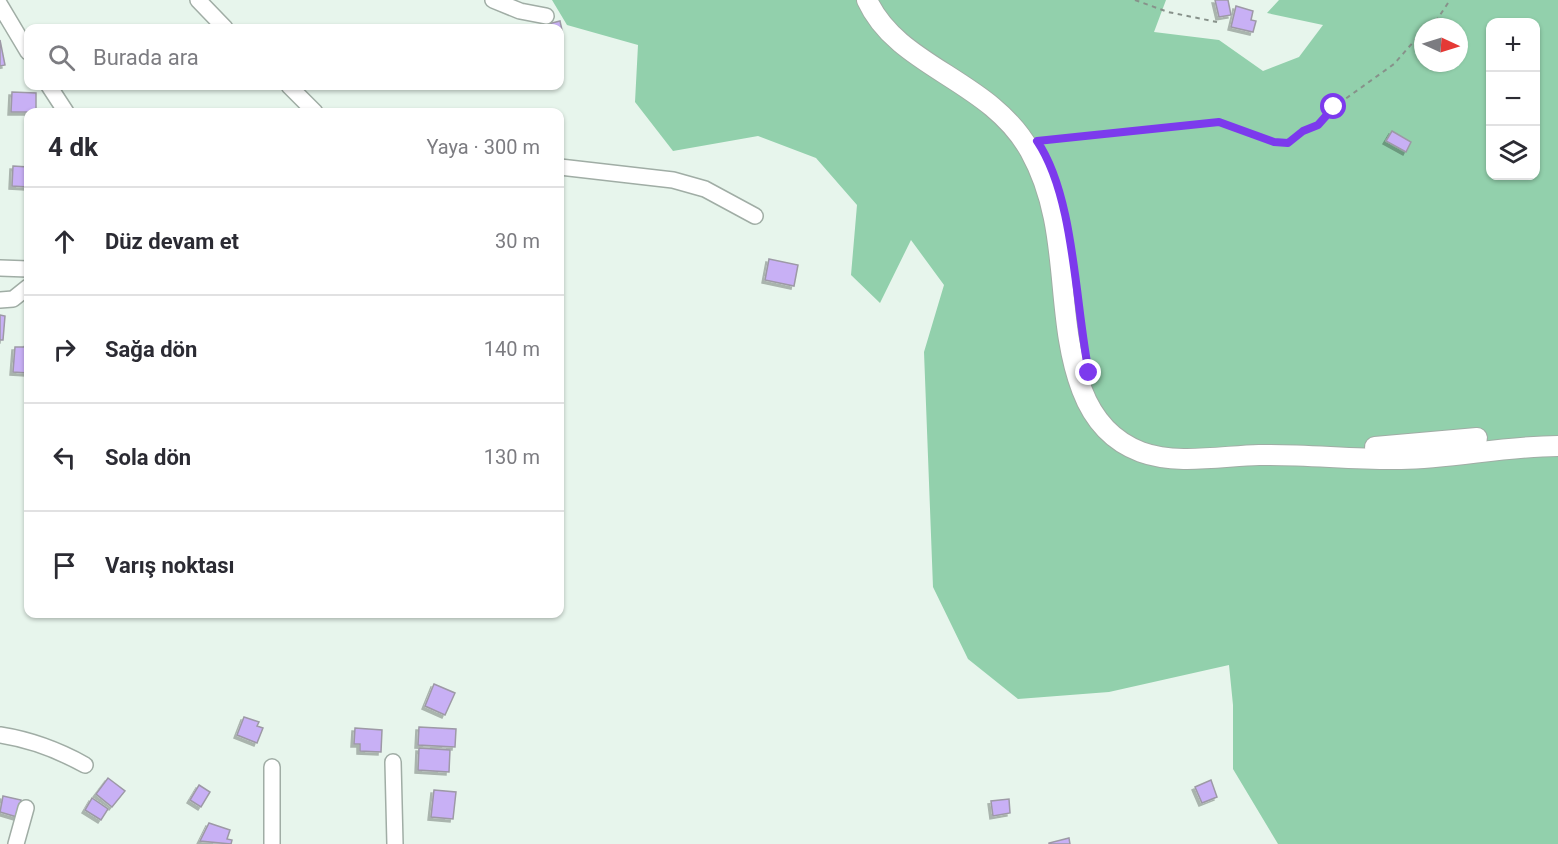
<!DOCTYPE html>
<html lang="tr">
<head>
<meta charset="utf-8">
<style>
  :root { --surface:#fff; --page:#f7f7f7; --text:#2b2b33; --muted:#7c7c81; --line:#e1e1e2 }
  body { margin:0; font-family:Roboto,sans-serif; background:var(--page); color:var(--text) }
  .controls { position:absolute; right:18px; top:18px; display:grid; overflow:hidden; border-radius:12px; box-shadow:0 2px 4px #0004 }
  .controls button { width:54px; height:54px; display:grid; place-items:center; padding:0; border:0; border-bottom:2px solid var(--line); background:var(--surface); color:var(--text); font:30px sans-serif }
  .compass { position:absolute; left:1414px; top:18px; width:54px; height:54px; border-radius:50%; background:var(--surface); box-shadow:0 2px 4px #0004; rotate:94deg }
  .stop { position:absolute; width:18px; height:18px; margin:-14px; border:4px solid #7c3aed; border-radius:50%; background:#fff }
  .stop.end { background:#7c3aed; border-color:#fff; box-shadow:0 2px 6px #0008 }
  .list { margin:0; padding:0; list-style:none }
  h2 { display:flex; justify-content:space-between; align-items:center; height:78px; margin:0; padding:0 24px; font-size:26px }
  h2 small { font-size:20px; font-weight:400; color:var(--muted) }
  .list li { display:grid; grid-template-columns:39px 1fr auto; gap:18px; align-items:center; box-sizing:border-box; height:108px; padding:0 24px; border-top:2px solid var(--line) }
  .list b { display:block; font-size:22px; white-space:nowrap }
  .list em { font-size:20px; font-style:normal; color:var(--muted) }
  .icon { flex:none; width:33px; height:33px; fill:none; stroke:currentColor; stroke-width:2; stroke-linecap:round; stroke-linejoin:round }
  .map { position:relative; flex:none; width:1558px; height:844px; overflow:hidden }
  .search { position:absolute; background:var(--surface); box-shadow:0 2px 4px #0004; left:24px; top:24px; width:540px; height:66px; display:flex; align-items:center; gap:15px; box-sizing:border-box; padding:0 21px; border-radius:12px; color:var(--muted); font-size:22px }
  .panel { position:absolute; background:var(--surface); box-shadow:0 2px 4px #0004; left:24px; top:108px; width:540px; height:510px; border-radius:12px }
  .map>svg:first-child { display:block }
  .green { fill:#92d0ac; fill-rule:evenodd }
  .building { fill:#c8b0f5; stroke:#9d99a6; stroke-width:1.5; filter:url(#shadow) }
  .lines { fill:none; stroke-linecap:round; stroke-linejoin:round }
  .minor-casing { stroke:#a0ada5; stroke-width:18 }
  .major-casing { stroke:#a0ada5; stroke-width:22 }
  .path { stroke:#87918a; stroke-width:2; stroke-dasharray:4.5 4.5; stroke-linecap:butt }
  .minor { stroke:#fff; stroke-width:15 }
  .major { stroke:#fff; stroke-width:20 }
  .route { stroke:#7c3aed; stroke-width:8 }
</style>
</head>
<body>
<div class="map">
<svg width="1558" height="844" viewBox="0 0 1558 844">
  <defs>
    <filter id="shadow"><feDropShadow dx="-3" dy="3" stdDeviation="0" flood-color="#0004"/></filter>
  </defs>
  <rect width="100%" height="100%" fill="#e7f5ec"/>
  <path class="green" d="M552,0H1166L1154,32L1219,40L1263,71L1299,57L1323,25L1267,13L1279,0H1558V844H1278L1233,769V705L1229,665L1109,692L1018,699L968,659L933,587L924,352L944,285L911,240L880,303L851,275L857,205L816,158L758,136L673,151L635,102L638,45L567,25ZM1490,22H1536V176H1490ZM1423,27H1459V63H1423Z"/>
  <g class="building">
    <path d="M1215,0H1228L1231,15L1219,17Z"/>
    <path d="M1236,6L1253,11L1251,20L1256,21L1253,32L1231,27Z"/>
    <path d="M560,21L562,30L549,28L548,24Z"/>
    <path d="M0,40L5,65L0,66Z"/>
    <path d="M12,92L36,93V112H11Z"/>
    <path d="M1392,131L1411,142L1406,152L1386,141Z"/>
    <path d="M13,166L28,167V187L12,186Z"/>
    <path d="M769,259L798,265L794,286L765,280Z"/>
    <path d="M0,315L5,316L3,340H0Z"/>
    <path d="M27,343L28,373L13,372L15,347H26Z"/>
    <path d="M434,684L455,693L445,715L425,706Z"/>
    <path d="M244,717L259,722L257,726L263,728L257,743L237,735Z"/>
    <path d="M419,727L456,729L455,747L418,745Z"/>
    <path d="M355,728L382,730L381,752L360,751V744H354Z"/>
    <path d="M419,748L450,750L449,772L418,770Z"/>
    <path d="M108,778L125,791L112,807L96,794Z"/>
    <path d="M1211,780L1217,797L1202,803L1195,787Z"/>
    <path d="M199,785L210,792L201,807L190,800Z"/>
    <path d="M434,790L456,792L453,819L431,817Z"/>
    <path d="M3,796L21,800L17,817L0,812Z"/>
    <path d="M92,798L108,809L101,820L85,810Z"/>
    <path d="M1009,799L1010,813L993,816L991,801Z"/>
    <path d="M209,823L230,830L227,839L232,840L231,844L200,841Z"/>
    <path d="M1069,838L1070,844H1049V843Z"/>
  </g>
  <g class="lines">
    <g class="minor-casing">
      <g id="minor">
        <path d="M198,0L225,28"/>
        <path d="M493,0L520,11L546,16"/>
        <path d="M0,5L28,52"/>
        <path d="M49,86L66,112"/>
        <path d="M289,86L315,112"/>
        <path d="M560,167L673,180L705,189L755,216"/>
        <path d="M0,268L28,269"/>
        <path d="M0,300L13,299L28,287"/>
        <path d="M0,735C32,740 58,750 85,765"/>
        <path d="M393,762L395,844"/>
        <path d="M16,844L26,808"/>
        <path d="M272,844V767"/>
      </g>
    </g>
    <g class="major-casing">
      <g id="major">
        <path d="M867,0C898,68 990,79 1030,151C1073,228 1053,314 1082,390C1093,419 1112,441 1141,452C1176,465 1222,456 1259,455C1306,454 1354,460 1401,459C1454,458 1505,446 1558,446"/>
        <path d="M1375,447L1477,438"/>
      </g>
    </g>
    <g class="path">
      <path d="M1135,0L1168,12L1217,22"/>
      <path d="M1428,27L1438,18L1450,0"/>
      <path d="M1043,140L1219,122L1274,142L1288,143L1303,131L1318,125L1334,107L1394,64L1423,31"/>
    </g>
    <use href="#minor" class="minor"/>
    <use href="#major" class="major"/>
  </g>
  <g class="lines">
    <path class="route" d="M1089,373C1075,305 1075,197 1037,141L1219,122L1274,142L1288,143L1303,131L1318,125L1334,107"/>
  </g>
</svg>
<div class="controls">
<button>+</button>
<button>−</button>
<button><svg class="icon" aria-label="layers" viewBox="0 0 24 24"><path d="M12 4l9 5-9 5-9-5zM3 14l9 5 9-5"/></svg></button>
</div>
<svg class="compass" viewBox="-18 -18 36 36"><path d="M0-13l5 13h-10z" fill="#e53935"/><path d="M0 13l5-13h-10z" fill="#7c7c81"/></svg>
<div class="stop" style="left:1334px;top:107px"></div>
<div class="stop end" style="left:1089px;top:373px"></div>
<div class="search"><svg class="icon" aria-label="search" viewBox="0 0 24 24"><circle cx="10" cy="10" r="6"/><path d="M15 15l6 6"/></svg>Burada ara</div>
<section class="panel">
<h2>4 dk<small>Yaya · 300 m</small></h2>
<ul class="list">
<li><svg class="icon" aria-label="ahead" viewBox="0 0 24 24"><path d="M12 20V5M6 11l6-6 6 6"/></svg><div><b>Düz devam et</b></div><em>30 m</em></li>
<li><svg class="icon" aria-label="right" viewBox="0 0 24 24"><path d="M7 20v-9h11M14 6l5 5-5 5"/></svg><div><b>Sağa dön</b></div><em>140 m</em></li>
<li><svg class="icon" aria-label="left" viewBox="0 0 24 24"><path d="M17 20v-9H6M10 6l-5 5 5 5"/></svg><div><b>Sola dön</b></div><em>130 m</em></li>
<li><svg class="icon" aria-label="arrive" viewBox="0 0 24 24"><path d="M6 21V4h12l-3 4 3 4H6"/></svg><div><b>Varış noktası</b></div></li>
</ul>
</section>
</div>
</body>
</html>
